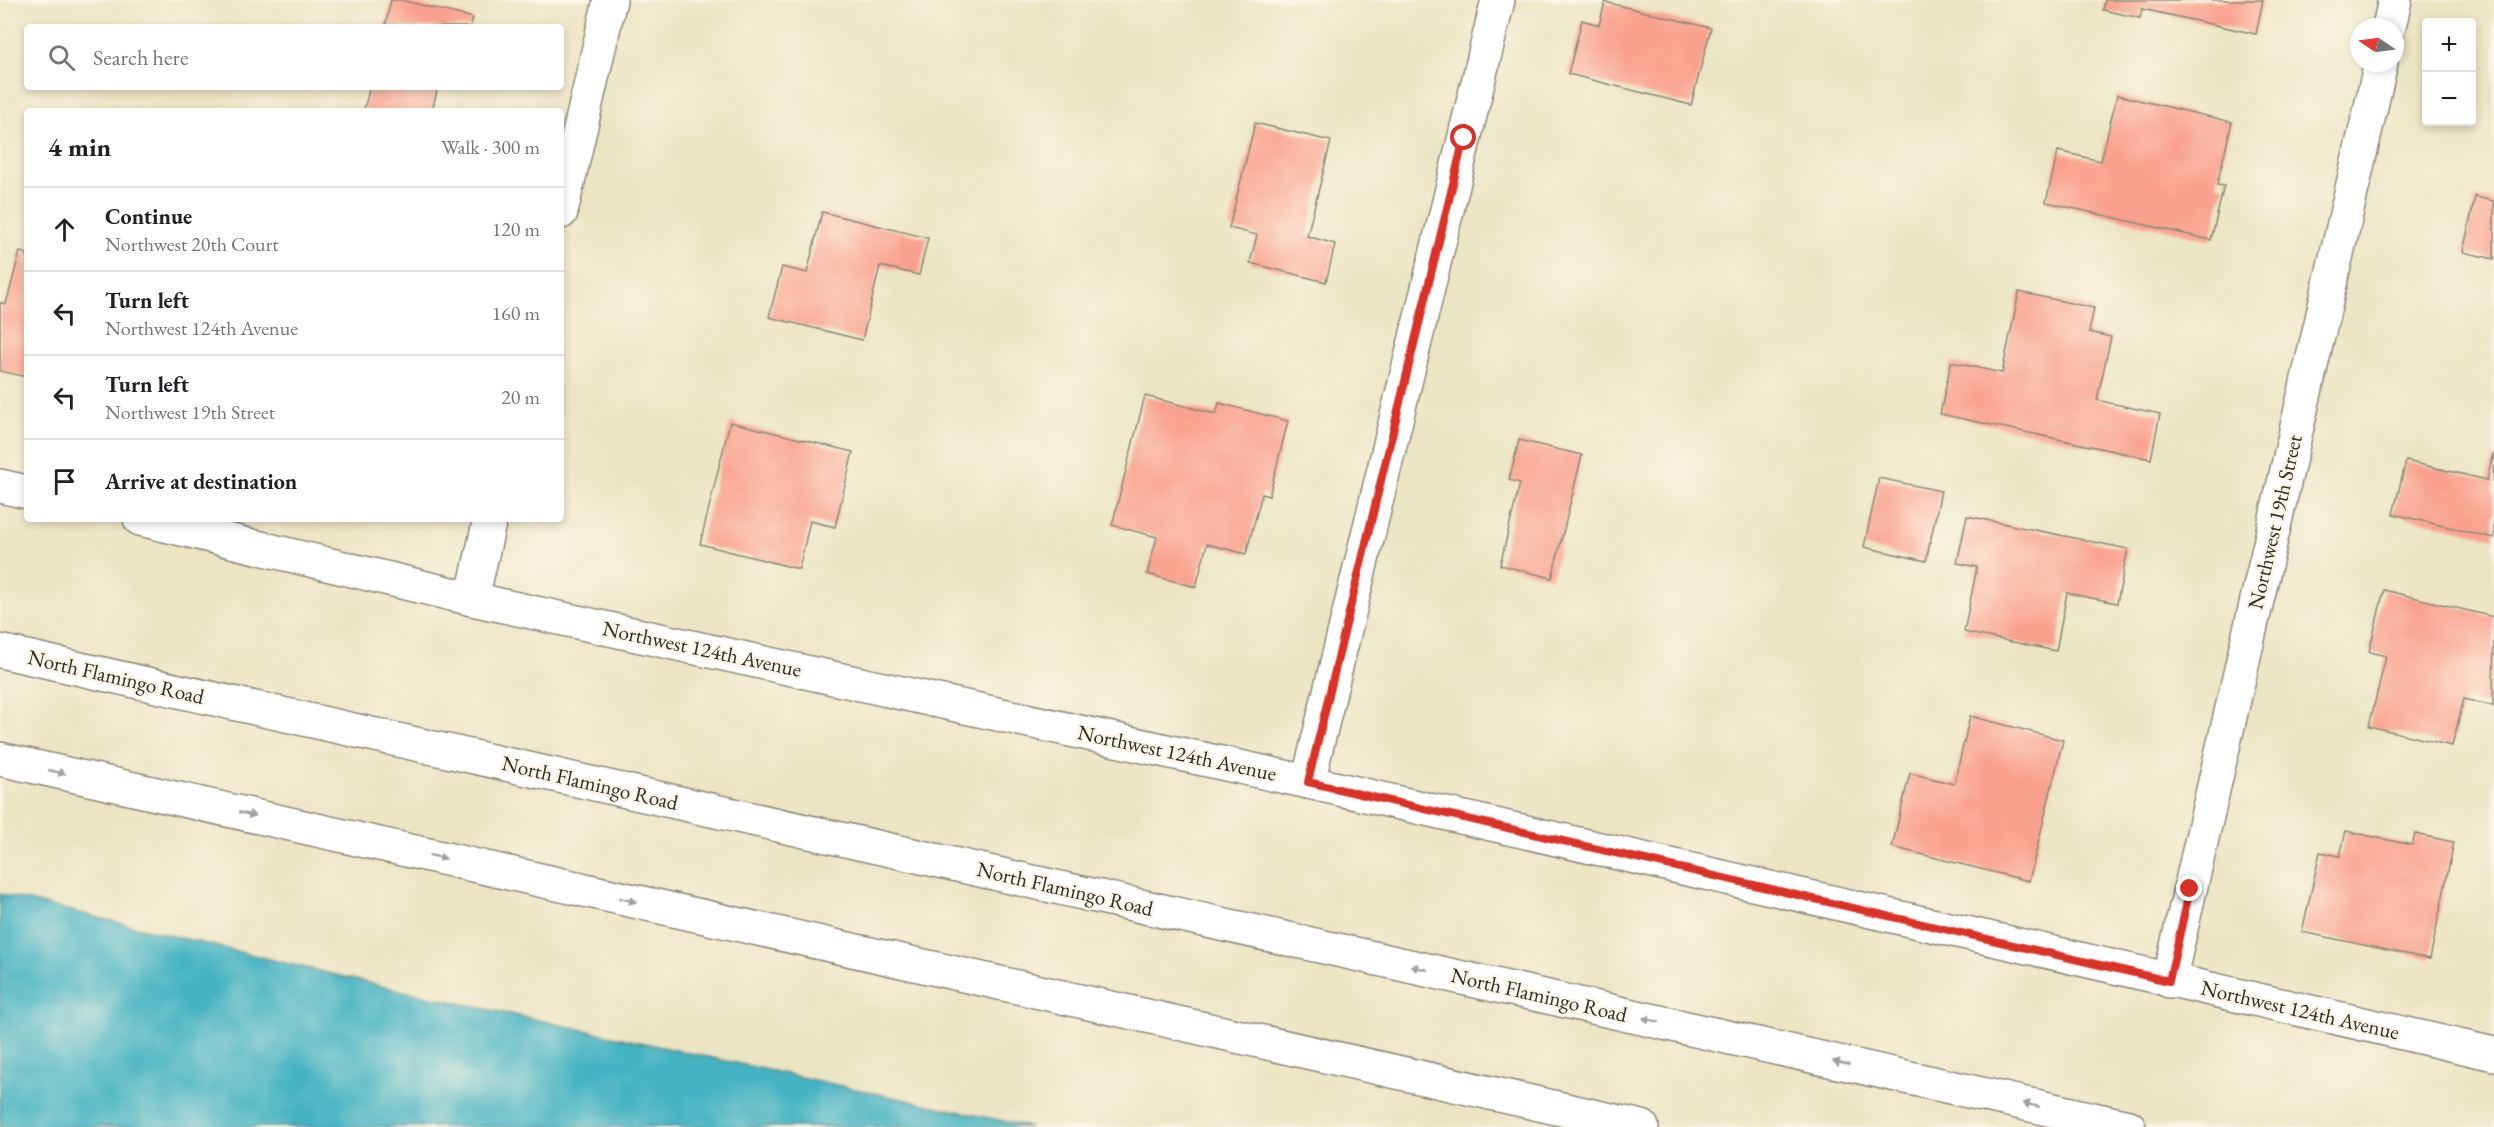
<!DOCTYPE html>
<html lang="en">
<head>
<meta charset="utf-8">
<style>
  :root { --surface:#fff; --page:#f2f2f2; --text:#202124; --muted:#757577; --line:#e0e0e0 }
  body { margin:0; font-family:"EB Garamond",serif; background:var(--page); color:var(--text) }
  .controls { position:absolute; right:18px; top:18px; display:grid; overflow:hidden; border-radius:6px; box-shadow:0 3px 9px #0003 }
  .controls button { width:54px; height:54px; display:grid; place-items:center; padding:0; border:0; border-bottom:2px solid var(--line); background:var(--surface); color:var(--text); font:30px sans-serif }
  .compass { position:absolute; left:2350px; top:18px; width:54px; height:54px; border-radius:50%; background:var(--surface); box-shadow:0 3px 9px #0003; rotate:283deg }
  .stop { position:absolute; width:18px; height:18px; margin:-14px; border:4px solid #d93025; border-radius:50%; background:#fff }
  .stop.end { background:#d93025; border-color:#fff; box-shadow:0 2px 6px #0008 }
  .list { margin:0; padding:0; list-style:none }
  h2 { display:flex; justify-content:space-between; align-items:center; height:78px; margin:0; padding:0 24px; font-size:26px }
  h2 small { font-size:20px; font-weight:400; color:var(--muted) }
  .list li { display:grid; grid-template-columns:39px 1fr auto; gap:18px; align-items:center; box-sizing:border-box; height:84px; padding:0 24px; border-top:2px solid var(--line) }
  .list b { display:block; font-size:22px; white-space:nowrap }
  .list p { margin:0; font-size:20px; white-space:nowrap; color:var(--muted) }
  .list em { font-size:20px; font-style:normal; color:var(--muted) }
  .icon { flex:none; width:33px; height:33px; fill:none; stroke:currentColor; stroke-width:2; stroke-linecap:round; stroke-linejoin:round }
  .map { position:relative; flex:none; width:2494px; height:1127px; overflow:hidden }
  .search { position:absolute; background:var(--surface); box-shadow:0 3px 9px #0003; left:24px; top:24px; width:540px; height:66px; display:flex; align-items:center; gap:15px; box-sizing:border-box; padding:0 21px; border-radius:6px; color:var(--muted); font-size:22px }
  .panel { position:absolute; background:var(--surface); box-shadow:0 3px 9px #0003; left:24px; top:108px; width:540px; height:414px; border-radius:6px }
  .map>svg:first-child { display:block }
  .water { fill:#45b3c2; stroke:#386f76; stroke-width:1.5 }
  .building { fill:#f9a18e }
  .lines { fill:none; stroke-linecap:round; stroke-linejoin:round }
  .minor-casing { stroke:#8c8878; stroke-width:36 }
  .trunk-casing { stroke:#8c8878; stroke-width:36 }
  .minor { stroke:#fff; stroke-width:33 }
  .trunk { stroke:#fff; stroke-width:33 }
  .oneway { fill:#a0a0a0 }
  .route { stroke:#d93025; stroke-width:8 }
  .labels { text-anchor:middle; stroke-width:5; stroke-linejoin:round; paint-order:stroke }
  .street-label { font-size:21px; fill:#2b2b2b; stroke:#fcf5e5 }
</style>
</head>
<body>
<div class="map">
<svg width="2494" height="1127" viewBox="0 0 2494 1127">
  <rect width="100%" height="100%" fill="#fcf5e5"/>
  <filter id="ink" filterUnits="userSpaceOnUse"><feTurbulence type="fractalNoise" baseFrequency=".0167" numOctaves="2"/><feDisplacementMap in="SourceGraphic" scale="12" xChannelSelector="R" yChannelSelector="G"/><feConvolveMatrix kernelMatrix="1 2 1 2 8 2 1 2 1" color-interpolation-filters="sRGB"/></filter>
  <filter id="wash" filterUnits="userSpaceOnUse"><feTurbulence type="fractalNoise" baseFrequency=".008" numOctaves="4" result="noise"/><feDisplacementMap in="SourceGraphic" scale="24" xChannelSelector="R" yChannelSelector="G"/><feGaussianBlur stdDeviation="1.35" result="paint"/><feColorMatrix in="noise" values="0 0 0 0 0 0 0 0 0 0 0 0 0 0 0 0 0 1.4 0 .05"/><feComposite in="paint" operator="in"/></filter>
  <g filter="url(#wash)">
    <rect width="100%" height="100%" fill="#ece5c4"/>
    <path class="water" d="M0,894L381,986L1031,1127H0Z"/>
    <g id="blocks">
      <g class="building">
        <path d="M391,0H401L473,18L470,27H385Z"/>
        <path d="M2105,0H2263L2256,34L2142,9L2140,18L2103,10Z"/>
        <path d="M1605,2L1711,28L1691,105L1568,74L1582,20L1599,25Z"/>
        <path d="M370,87H438L432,111H370L364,109Z"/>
        <path d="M2117,95L2232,122L2217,185L2224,186L2211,240L2046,202L2058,151L2101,161Z"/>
        <path d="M1255,123L1331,141L1307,236L1335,244L1326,282L1250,263L1257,235L1229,228Z"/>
        <path d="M2475,197L2494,201V259L2463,252Z"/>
        <path d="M822,212L928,238L919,275L880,266L862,340L769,317L782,267L807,273Z"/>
        <path d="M20,252L27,254V377L0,371V303L6,304Z"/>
        <path d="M2019,292L2094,308L2089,332L2111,337L2097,400L2160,414L2151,459L1940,414L1951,362L2002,373Z"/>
        <path d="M1145,396L1216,414L1219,403L1288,421L1269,496L1262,494L1246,554L1207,544L1196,587L1147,574L1157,537L1112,525Z"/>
        <path d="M730,422L853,452L835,527L810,521L799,569L700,544Z"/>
        <path d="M1519,440L1582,455L1552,578L1500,565L1520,483L1509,480Z"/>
        <path d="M2493,453L2494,538L2393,514L2406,461L2487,480Z"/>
        <path d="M1879,478L1941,491L1926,561L1864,547Z"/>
        <path d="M1967,516L2128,549L2117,603L2067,593L2056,651L1964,632L1977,567L1957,563Z"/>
        <path d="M2384,590L2494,617L2493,706L2464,699L2452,746L2369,726L2386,656L2369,652Z"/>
        <path d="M1970,716L2063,740L2029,881L1892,847L1910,773L1954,784Z"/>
        <path d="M2346,831L2412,845L2415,834L2454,842L2430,959L2302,932L2320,852L2340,856Z"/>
      </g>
    </g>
  </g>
  <g filter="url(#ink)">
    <use href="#blocks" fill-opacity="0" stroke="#8c8878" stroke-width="1.5"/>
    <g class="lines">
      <g class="minor-casing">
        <g id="minor">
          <path d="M2389,27L2395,0"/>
          <path d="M561,212L610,0"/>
          <path d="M0,486L27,492"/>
          <path d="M140,519L472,599L1308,782L2494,1054"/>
          <path d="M472,599L490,519"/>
          <path d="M1308,782L1498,0"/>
          <path d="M2169,981L2381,63"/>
        </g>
      </g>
      <g class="trunk-casing">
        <g id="trunk">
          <path d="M0,651L2129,1127"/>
          <path d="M0,759L1642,1127"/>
        </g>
      </g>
      <use href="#minor" class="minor"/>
      <use href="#trunk" class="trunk"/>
    </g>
    <defs><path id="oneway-solid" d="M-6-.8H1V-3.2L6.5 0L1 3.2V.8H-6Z" transform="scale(1.5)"/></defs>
    <g class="oneway">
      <use href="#oneway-solid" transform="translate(57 772) rotate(13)"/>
      <use href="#oneway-solid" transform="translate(247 814) rotate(13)"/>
      <use href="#oneway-solid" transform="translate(438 857) rotate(13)"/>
      <use href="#oneway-solid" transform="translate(628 900) rotate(13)"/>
      <use href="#oneway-solid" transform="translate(1419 968) rotate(-167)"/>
      <use href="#oneway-solid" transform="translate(1651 1020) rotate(-167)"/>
      <use href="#oneway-solid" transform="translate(1841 1063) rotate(-167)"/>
      <use href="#oneway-solid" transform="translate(2031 1105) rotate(-167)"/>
    </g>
  </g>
  <g class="lines" filter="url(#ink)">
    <path class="route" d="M1464,138L1308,782L2169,981L2190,889"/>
  </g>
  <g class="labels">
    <g class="street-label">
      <text transform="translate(2275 522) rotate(-77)" y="7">Northwest 19th Street</text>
      <text transform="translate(702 649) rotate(12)" y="7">Northwest 124th Avenue</text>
      <text transform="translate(116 677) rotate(13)" y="7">North Flamingo Road</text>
      <text transform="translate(1177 753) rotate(12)" y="7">Northwest 124th Avenue</text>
      <text transform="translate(590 783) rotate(13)" y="7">North Flamingo Road</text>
      <text transform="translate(1065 889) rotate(13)" y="7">North Flamingo Road</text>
      <text transform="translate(1539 995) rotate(13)" y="7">North Flamingo Road</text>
      <text transform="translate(2300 1010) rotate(13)" y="7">Northwest 124th Avenue</text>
    </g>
  </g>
</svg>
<div class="controls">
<button>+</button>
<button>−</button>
</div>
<svg class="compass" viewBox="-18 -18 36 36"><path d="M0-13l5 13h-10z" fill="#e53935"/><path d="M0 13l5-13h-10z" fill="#757577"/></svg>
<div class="stop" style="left:1464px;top:138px"></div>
<div class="stop end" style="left:2190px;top:889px"></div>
<div class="search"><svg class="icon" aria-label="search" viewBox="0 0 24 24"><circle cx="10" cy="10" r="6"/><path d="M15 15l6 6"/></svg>Search here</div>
<section class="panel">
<h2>4 min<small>Walk · 300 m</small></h2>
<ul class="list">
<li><svg class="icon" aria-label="ahead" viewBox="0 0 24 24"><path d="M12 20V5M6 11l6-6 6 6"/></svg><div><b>Continue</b><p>Northwest 20th Court</p></div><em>120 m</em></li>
<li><svg class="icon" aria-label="left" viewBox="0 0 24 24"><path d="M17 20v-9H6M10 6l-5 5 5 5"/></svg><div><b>Turn left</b><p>Northwest 124th Avenue</p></div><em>160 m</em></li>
<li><svg class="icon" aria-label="left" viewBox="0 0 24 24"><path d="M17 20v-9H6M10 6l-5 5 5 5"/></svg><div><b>Turn left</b><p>Northwest 19th Street</p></div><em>20 m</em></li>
<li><svg class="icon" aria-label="arrive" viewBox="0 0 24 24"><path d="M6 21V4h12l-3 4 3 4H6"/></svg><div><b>Arrive at destination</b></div></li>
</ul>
</section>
</div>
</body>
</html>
